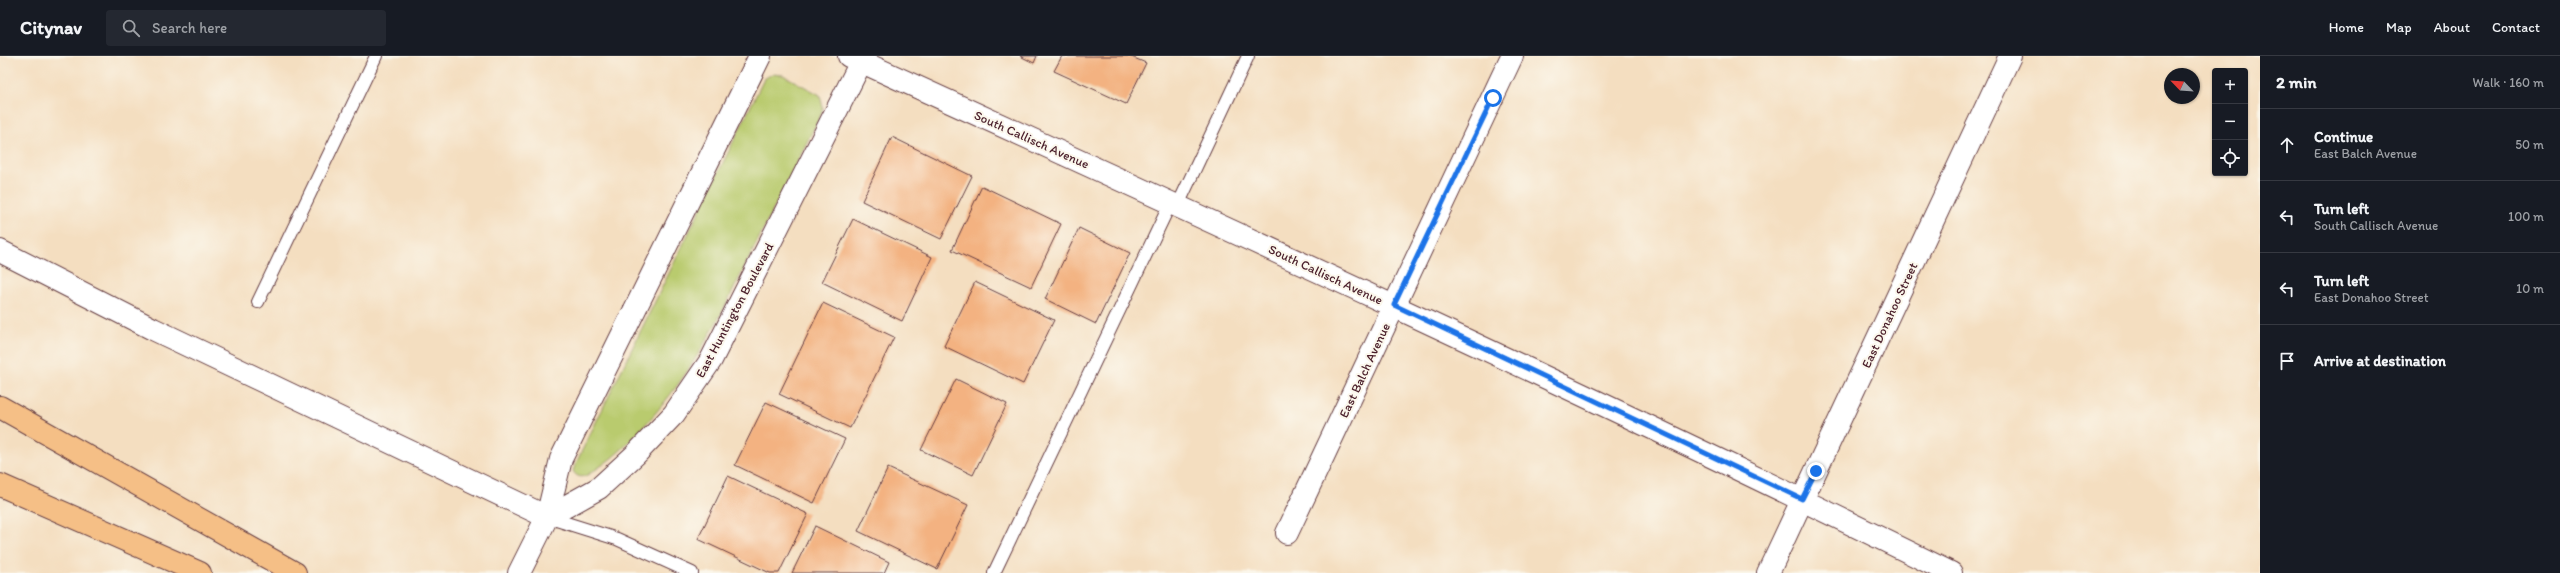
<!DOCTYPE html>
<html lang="en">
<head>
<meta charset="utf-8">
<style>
  :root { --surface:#171b24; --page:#242831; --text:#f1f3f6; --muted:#9ea1a6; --line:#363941 }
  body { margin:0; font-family:Itim,sans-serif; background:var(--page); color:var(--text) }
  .controls { position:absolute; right:12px; top:12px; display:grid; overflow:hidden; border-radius:4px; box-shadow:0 1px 3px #0004 }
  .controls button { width:36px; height:36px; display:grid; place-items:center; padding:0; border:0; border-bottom:1px solid var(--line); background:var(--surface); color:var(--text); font:20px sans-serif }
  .compass { position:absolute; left:2164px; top:12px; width:36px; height:36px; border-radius:50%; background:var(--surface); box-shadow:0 1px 3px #0004; rotate:295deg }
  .stop { position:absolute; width:12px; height:12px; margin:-9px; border:3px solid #1a73e8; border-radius:50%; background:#fff }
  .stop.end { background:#1a73e8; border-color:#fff; box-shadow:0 1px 4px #0008 }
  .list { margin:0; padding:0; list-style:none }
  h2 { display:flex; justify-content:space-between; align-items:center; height:52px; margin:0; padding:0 16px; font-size:17px }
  h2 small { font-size:13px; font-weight:400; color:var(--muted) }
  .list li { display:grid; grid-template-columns:26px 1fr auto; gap:12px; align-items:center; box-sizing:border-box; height:72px; padding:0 16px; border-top:1px solid var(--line) }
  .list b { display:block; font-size:15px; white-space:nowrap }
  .list p { margin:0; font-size:13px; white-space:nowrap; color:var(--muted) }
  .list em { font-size:13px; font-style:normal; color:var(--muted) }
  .icon { flex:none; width:22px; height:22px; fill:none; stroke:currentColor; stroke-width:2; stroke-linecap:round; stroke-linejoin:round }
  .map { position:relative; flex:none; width:2260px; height:517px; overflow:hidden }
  header { display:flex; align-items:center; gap:24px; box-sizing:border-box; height:56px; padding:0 20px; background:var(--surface); border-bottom:1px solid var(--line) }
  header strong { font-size:19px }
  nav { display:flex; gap:22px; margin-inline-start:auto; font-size:14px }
  .search { width:280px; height:36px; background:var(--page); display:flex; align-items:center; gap:10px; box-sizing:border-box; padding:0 14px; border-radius:4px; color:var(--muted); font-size:15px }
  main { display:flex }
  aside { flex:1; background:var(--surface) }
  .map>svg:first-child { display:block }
  .green { fill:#b9cb6e; stroke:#82754c }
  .building { fill:#f3b281 }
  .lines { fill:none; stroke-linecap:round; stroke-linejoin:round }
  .service-casing { stroke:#643c41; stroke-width:14 }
  .minor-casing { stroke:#643c41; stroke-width:24 }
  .tertiary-casing { stroke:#643c41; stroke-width:24 }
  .motorway-casing { stroke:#643c41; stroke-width:24 }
  .service { stroke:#fff; stroke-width:12 }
  .minor { stroke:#fff; stroke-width:22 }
  .tertiary { stroke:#fff; stroke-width:22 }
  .motorway { stroke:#f5bf86; stroke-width:22 }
  .route { stroke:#1a73e8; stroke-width:5 }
  .labels { text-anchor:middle; stroke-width:4; stroke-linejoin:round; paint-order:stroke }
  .street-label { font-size:13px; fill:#4a1f2b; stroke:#fbf7ec }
</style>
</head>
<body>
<header>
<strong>Citynav</strong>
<div class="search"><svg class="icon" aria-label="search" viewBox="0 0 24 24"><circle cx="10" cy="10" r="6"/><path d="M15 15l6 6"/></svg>Search here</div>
<nav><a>Home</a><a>Map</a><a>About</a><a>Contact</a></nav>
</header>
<main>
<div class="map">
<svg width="2260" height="517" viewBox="0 0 2260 517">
  <rect width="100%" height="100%" fill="#fbf7ec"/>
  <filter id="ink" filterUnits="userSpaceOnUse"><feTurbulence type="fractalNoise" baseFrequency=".025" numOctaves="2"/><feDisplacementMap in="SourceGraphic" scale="8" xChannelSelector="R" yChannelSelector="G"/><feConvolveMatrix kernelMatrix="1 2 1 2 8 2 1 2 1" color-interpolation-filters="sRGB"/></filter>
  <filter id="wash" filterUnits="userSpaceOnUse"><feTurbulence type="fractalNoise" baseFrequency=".012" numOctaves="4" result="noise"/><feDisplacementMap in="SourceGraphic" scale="16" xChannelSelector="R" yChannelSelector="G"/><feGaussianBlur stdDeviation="0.9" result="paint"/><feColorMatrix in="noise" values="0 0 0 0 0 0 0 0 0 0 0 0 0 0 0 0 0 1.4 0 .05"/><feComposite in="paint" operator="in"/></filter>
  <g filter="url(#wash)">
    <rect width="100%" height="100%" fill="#f4dec0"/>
    <path class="green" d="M772,18L783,19L820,39L823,52L820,60C797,106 774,152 751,198C721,260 692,318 645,369C631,385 616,400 598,412C590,417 580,427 573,415L575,409L764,23Z"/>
    <g id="blocks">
      <g class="building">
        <path d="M1020,0H1037L1034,7Z"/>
        <path d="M1062,0H1129L1146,7L1126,48L1054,15Z"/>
        <path d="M892,81L972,120L941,183L862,145Z"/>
        <path d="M982,130L1061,168L1031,231L952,194Z"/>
        <path d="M853,163L932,201L902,265L822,226Z"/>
        <path d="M1079,172L1130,197L1096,268L1045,243Z"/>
        <path d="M975,226L1054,264L1023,328L944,290Z"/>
        <path d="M823,247L894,281L850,372L779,338Z"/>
        <path d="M956,323L1007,348L973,419L921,394Z"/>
        <path d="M766,346L845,383L814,447L735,409Z"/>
        <path d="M888,412L968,449L937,513L858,475Z"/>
        <path d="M728,420L808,458L779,517H770L698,483Z"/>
        <path d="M815,470L889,506L884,517H792Z"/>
      </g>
    </g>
  </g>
  <g filter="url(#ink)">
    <use href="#blocks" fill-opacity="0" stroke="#643c41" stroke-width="1"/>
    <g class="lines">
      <g class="service-casing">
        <g id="service">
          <path d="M1178,149L1248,0"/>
          <path d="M258,246L376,0"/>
          <path d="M547,461L617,483L692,517"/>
          <path d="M994,517L1171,146"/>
        </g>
      </g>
      <g class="minor-casing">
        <g id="minor">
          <path d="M849,0C1218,168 1587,337 1951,517"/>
          <path d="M0,195L153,273L547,461"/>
          <path d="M1287,477L1512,0"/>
          <path d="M1768,517L2010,0"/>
        </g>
      </g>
      <g class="tertiary-casing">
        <g id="tertiary">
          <path d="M547,461L599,432L635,399L674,358L711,304L864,0"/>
          <path d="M519,517L547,461L561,403L760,0"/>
        </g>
      </g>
      <g class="motorway-casing">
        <g id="motorway">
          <path d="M0,351L295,517"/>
          <path d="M0,429L200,517"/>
        </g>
      </g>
      <use href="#service" class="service"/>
      <use href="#minor" class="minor"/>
      <use href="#tertiary" class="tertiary"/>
      <use href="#motorway" class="motorway"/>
    </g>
  </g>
  <g class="lines" filter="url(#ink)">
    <path class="route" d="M1493,42L1394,249L1802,443L1816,415"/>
  </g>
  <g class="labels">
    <g class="street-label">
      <text transform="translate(1032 83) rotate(24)" y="5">South Callisch Avenue</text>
      <text transform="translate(1326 218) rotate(25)" y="5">South Callisch Avenue</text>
      <text transform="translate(734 254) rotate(-62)" y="5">East Huntington Boulevard</text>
      <text transform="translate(1889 259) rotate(-65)" y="5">East Donahoo Street</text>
      <text transform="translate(1364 314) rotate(-65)" y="5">East Balch Avenue</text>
    </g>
  </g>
</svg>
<div class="controls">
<button>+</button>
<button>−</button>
<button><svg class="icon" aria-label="locate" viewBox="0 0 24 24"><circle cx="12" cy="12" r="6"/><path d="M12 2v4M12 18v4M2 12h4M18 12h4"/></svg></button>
</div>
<svg class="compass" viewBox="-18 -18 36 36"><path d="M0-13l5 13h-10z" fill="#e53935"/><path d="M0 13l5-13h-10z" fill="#9ea1a6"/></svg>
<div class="stop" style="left:1493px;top:42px"></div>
<div class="stop end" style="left:1816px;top:415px"></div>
</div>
<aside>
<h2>2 min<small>Walk · 160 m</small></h2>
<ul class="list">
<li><svg class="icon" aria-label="ahead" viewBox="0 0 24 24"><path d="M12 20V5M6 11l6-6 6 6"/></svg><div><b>Continue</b><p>East Balch Avenue</p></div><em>50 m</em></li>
<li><svg class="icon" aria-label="left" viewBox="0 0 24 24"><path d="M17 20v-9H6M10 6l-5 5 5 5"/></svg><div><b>Turn left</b><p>South Callisch Avenue</p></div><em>100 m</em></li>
<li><svg class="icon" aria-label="left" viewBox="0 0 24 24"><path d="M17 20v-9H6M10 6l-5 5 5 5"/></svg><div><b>Turn left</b><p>East Donahoo Street</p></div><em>10 m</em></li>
<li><svg class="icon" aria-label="arrive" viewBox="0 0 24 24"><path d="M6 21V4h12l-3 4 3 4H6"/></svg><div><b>Arrive at destination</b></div></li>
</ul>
</aside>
</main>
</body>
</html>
